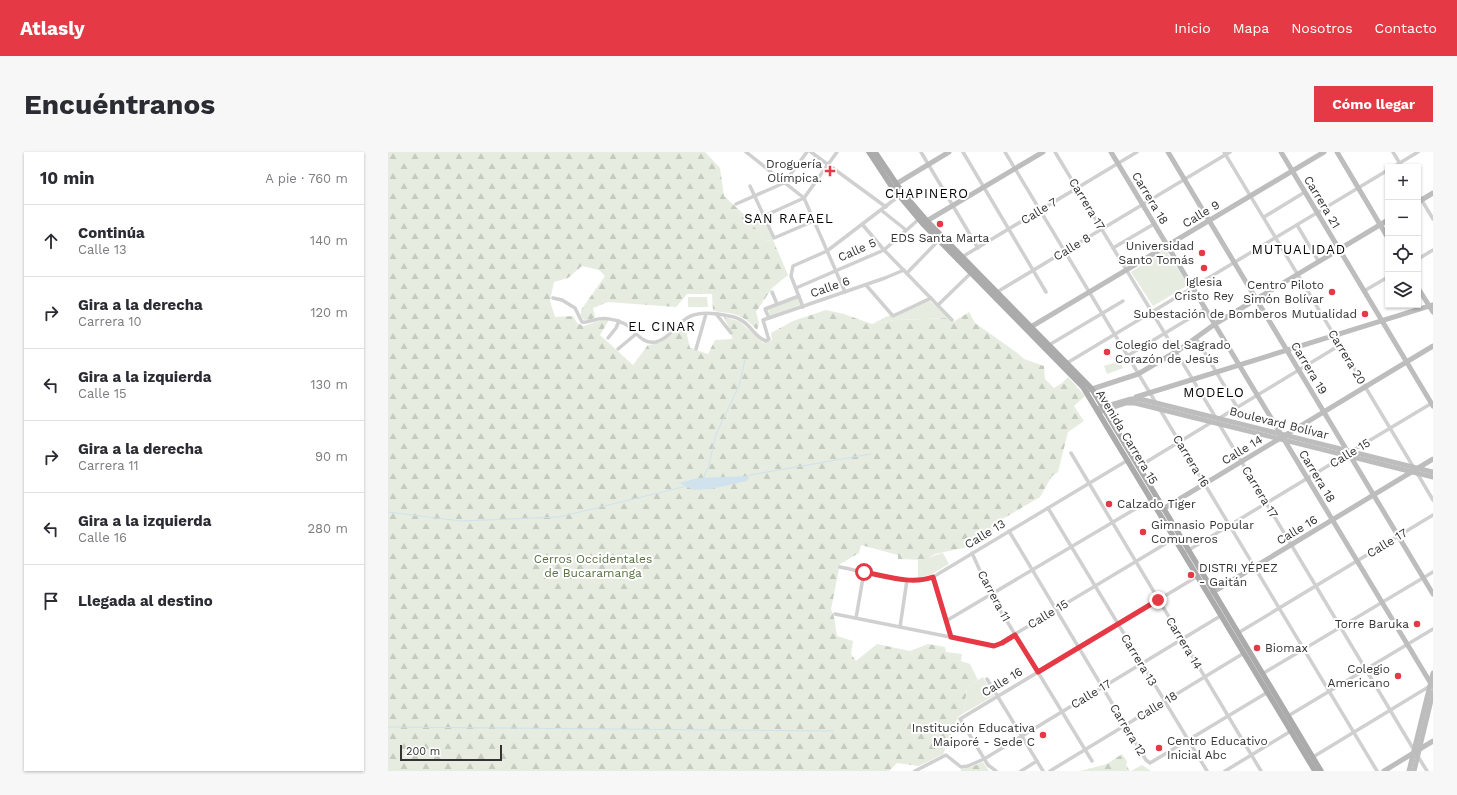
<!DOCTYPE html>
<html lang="es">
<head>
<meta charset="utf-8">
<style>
  :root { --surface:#fff; --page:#f7f7f7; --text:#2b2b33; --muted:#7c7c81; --line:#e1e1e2; --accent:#e63946 }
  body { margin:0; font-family:"Work Sans",sans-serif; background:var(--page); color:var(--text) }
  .controls { position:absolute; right:12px; top:12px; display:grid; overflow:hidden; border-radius:0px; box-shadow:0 1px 3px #0004 }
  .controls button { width:36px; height:36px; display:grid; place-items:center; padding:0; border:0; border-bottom:1px solid var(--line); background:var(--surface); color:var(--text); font:20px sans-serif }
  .scale { position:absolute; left:12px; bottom:10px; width:102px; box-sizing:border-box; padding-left:4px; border:2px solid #333; border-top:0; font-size:11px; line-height:14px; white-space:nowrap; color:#333; -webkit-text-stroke:3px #fff; paint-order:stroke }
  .stop { position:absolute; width:12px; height:12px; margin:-9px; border:3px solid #e63946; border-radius:50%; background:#fff }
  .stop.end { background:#e63946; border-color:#fff; box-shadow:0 1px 4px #0008 }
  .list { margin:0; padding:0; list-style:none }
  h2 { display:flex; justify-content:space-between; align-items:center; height:52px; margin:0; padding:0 16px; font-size:17px }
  h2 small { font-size:13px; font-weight:400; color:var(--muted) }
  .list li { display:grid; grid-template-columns:26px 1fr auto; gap:12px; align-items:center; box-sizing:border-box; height:72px; padding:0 16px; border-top:1px solid var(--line) }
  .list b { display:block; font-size:15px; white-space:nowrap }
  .list p { margin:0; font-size:13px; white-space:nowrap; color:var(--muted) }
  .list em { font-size:13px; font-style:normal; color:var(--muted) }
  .icon { flex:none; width:22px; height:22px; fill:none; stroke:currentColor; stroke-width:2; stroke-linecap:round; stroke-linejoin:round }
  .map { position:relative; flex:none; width:1045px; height:619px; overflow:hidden; border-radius:0px }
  header { display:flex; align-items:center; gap:24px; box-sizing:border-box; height:56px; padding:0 20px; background:var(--accent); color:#fff }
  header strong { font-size:19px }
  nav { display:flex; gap:22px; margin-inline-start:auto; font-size:14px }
  .intro { display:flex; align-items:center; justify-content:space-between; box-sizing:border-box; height:96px; padding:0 24px }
  h1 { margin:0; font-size:28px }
  .button { padding:10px 18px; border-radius:0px; background:var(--accent); color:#fff; font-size:14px; font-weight:700 }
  main { display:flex; gap:24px; padding:0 24px }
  aside { flex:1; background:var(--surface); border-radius:0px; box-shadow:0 1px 3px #0004 }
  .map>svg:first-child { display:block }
  .forest { fill:url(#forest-firs) }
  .green { fill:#e6ecdf }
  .water { fill:#cfe2ee }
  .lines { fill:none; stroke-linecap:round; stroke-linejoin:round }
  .stream { stroke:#cfe2ee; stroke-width:1 }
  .street { stroke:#d0d0d0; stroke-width:3.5 }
  .secondary { stroke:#bdbdbd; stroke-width:5 }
  .primary { stroke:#ababab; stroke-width:5.5 }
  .route { stroke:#e63946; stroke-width:5 }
  .poi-dot { fill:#e63946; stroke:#fff; stroke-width:1.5 }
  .labels { text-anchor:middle; stroke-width:4; stroke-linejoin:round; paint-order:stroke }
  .poi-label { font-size:12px; fill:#333; stroke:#fff; text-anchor:end }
  .street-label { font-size:12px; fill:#333; stroke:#fff }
  .park-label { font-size:12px; fill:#56703f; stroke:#fff }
  .neighbourhood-label { font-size:13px; letter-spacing:1px; fill:#000; stroke:#fff }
</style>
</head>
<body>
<header>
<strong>Atlasly</strong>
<nav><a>Inicio</a><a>Mapa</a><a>Nosotros</a><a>Contacto</a></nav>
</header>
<div class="intro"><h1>Encuéntranos</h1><a class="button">Cómo llegar</a></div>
<main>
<aside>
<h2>10 min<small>A pie · 760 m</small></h2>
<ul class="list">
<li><svg class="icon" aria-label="ahead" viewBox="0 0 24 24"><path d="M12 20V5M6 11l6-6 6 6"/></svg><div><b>Continúa</b><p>Calle 13</p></div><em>140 m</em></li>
<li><svg class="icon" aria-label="right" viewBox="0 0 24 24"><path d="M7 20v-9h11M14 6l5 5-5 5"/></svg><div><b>Gira a la derecha</b><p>Carrera 10</p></div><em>120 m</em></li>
<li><svg class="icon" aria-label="left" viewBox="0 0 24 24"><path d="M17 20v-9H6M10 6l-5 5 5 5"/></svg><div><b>Gira a la izquierda</b><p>Calle 15</p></div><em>130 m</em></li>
<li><svg class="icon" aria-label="right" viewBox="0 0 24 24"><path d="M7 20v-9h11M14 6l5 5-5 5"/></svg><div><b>Gira a la derecha</b><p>Carrera 11</p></div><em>90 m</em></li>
<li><svg class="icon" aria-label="left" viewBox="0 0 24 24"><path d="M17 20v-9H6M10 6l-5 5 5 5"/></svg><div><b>Gira a la izquierda</b><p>Calle 16</p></div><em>280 m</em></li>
<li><svg class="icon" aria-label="arrive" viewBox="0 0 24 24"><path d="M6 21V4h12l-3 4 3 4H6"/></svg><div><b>Llegada al destino</b></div></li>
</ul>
</aside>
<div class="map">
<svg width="1045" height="619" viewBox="0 0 1045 619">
  <defs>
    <pattern id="forest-firs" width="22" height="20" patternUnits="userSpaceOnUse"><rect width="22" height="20" fill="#e6ecdf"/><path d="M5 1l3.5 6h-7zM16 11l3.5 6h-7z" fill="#c6cbc0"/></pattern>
  </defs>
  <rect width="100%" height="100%" fill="#fff"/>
  <g class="forest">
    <path d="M0,0H317L332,16L336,44L361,67L377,89L385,88L400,123L384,136L368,160L371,171L369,178C353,161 348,162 325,159L324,142H299L288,155L220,150L205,156L207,165L201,169L196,168L193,164V158L217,124L211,118L194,114L180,126L166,130L162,149L167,165L185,164L189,171L196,174L213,168H221L212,183L245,213L260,193C276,191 285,181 296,170L302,196L320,202L327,188L344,187C344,178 339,174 336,165L351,169L376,191L384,188L383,181L405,169L438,158L456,162L484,172L507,168L560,166L565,170L581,160L587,171L628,200L636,207L656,214L657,227L666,236L674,231L691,237L697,244L686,254L696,269L680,280L670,320L664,324L652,345L611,369L603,381L580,395L547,402L538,408L510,407V403L473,393L471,401L452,412L443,457L446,465L449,484L465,489L463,502L468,509L489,492L522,499L540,492L557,495L558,500L574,502L573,509L582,512L590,528L579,535L576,561L570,565L555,602L531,614L509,611L501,619H0Z"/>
    <path d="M734,602L739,609L738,613L742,619H692L719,612Z"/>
    <path d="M595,610L601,619H572L574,617L583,615Z"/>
    <path d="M754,613L763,619H743Z"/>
  </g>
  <g class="green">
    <path d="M373,63L385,88L377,89L361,67Z"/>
    <path d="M778,98L800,133L765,154L743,120Z"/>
    <path d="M300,145H319L320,155H300Z"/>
    <path d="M410,146L412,153L382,164L380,157Z"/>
    <path d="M541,148L560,166L507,168L484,172L502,163L504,166Z"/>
    <path d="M732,209L735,216L719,222L716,214Z"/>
    <path d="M680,225L691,237L674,231Z"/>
    <path d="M555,401L561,412L542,423L530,426V408C542,408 544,403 555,401Z"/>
    <path d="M595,525L606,544L576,561L579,535Z"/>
  </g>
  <path class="water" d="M361,324L359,329L323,337L306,338L291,331L310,326Z"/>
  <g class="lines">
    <g class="stream">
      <path d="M362,323L483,302"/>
      <path d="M315,327L321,313L328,282L351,234L357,208"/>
      <path d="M0,360L73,369L171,365L299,334"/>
      <path d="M0,575L445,579"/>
    </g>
    <g class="street">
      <path d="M358,0L416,46L457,140"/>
      <path d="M423,0L498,55"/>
      <path d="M533,0L590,96"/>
      <path d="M575,0L658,140"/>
      <path d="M617,0L768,251"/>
      <path d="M667,0L828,266"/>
      <path d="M836,0L1026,316"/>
      <path d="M1005,0L1014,15"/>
      <path d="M1005,15L1030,0"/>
      <path d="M362,34L386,86L435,65"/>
      <path d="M1030,42L1045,67"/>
      <path d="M348,52L396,31L419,0"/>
      <path d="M493,58L518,78"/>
      <path d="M376,64L416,46L449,0"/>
      <path d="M876,65L917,40"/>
      <path d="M474,72L496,98L564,168"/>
      <path d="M909,73L931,110"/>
      <path d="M725,96L766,72"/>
      <path d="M574,105L749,0"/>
      <path d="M1030,107L1045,98"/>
      <path d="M519,121L551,88"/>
      <path d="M478,133L505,164L543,146"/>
      <path d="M408,136L496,98L531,67"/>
      <path d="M976,139L1000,125"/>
      <path d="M384,140L389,152"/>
      <path d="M609,140L842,0"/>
      <path d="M165,146L174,148L187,156L194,170C199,171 201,169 206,168C215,165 227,167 235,171C247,176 252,193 268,190C274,188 281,183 285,178C290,174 294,169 299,166C310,159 329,161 341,164C362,167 364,184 378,189L381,187L380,185L375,168L497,126L516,118"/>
      <path d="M550,153L583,121"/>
      <path d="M415,155L403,124L405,114L439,99L511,44"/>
      <path d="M329,163L343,181"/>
      <path d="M381,166L377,157L411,144"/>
      <path d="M220,186L228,176L231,169"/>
      <path d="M808,186L849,255"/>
      <path d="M661,193L735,149"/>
      <path d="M230,197L248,182"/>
      <path d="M308,197L318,162"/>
      <path d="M739,204L817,157"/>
      <path d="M679,211L1000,18"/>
      <path d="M771,256L989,619"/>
      <path d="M830,267L952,193"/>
      <path d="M831,272L1026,598"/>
      <path d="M964,299L1044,251"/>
      <path d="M683,301L873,619"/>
      <path d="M750,315L824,270"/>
      <path d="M1029,321L1045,348"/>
      <path d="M660,356L819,619"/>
      <path d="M621,379L758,608L762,611L880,540"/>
      <path d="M799,399L958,303"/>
      <path d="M584,401L603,443L704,609"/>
      <path d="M452,415C478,420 521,434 545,425L740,308"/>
      <path d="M545,425L563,485"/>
      <path d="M447,462L602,493H609L787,386"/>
      <path d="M468,466L476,420"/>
      <path d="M558,469L764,347"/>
      <path d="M512,475L519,428"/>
      <path d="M850,481L1045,363"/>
      <path d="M874,522L1045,420"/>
      <path d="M599,527L655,619"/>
      <path d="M900,564L1045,477"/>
      <path d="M1029,603L1039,619"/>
      <path d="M925,605L1042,534"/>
      <path d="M527,619L558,603L573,615L580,614L596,607L834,463"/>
      <path d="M608,619L600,613L572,567L810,424"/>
      <path d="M633,619L649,609"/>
      <path d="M662,619L856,501"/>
      <path d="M837,619L903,579"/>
    </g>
    <g class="secondary">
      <path d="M723,0L1045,535"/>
      <path d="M780,0L1045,442"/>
      <path d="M893,0L1045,254"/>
      <path d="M949,0L1000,86"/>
      <path d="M508,32L561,0"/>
      <path d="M1030,50L1045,41"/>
      <path d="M537,70L655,0"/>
      <path d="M1030,136L1045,160"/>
      <path d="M641,176L936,0"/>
      <path d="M701,238L750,222L791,198L827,172L1000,68"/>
      <path d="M748,245L1045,153"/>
      <path d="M709,257L743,247H752L1045,320"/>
      <path d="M711,260L738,251H747L1045,325"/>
      <path d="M775,357L1045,194"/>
      <path d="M825,440L1045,307"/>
      <path d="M996,619L1045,589"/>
      <path d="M1021,619L1045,521"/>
      <path d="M1026,619L1045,540"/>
    </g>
    <g class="primary">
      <path d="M481,0L504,35L535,72L695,235L927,619"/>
      <path d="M487,0L514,40L539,69L704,237L933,619"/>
    </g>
  </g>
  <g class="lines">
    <path class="route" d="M476,420C498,424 523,433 545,425L563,485L606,494L614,491L627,483L650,520L770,448"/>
  </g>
  <g class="poi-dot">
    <path d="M440 13h4v4h4v4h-4v4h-4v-4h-4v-4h4z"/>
    <circle cx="552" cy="72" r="4"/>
    <circle cx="814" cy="101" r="4"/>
    <circle cx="816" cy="116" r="4"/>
    <circle cx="944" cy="140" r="4"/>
    <circle cx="977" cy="162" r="4"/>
    <circle cx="719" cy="200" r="4"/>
    <circle cx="721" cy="352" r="4"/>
    <circle cx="755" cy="380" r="4"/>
    <circle cx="803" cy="423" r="4"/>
    <circle cx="1029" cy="472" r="4"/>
    <circle cx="869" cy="496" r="4"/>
    <circle cx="1010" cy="524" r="4"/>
    <circle cx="655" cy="583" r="4"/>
    <circle cx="771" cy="596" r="4"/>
  </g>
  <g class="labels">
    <g class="poi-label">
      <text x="434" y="16">Droguería<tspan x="434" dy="14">Olímpica.</tspan></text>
      <text x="552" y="90" text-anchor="middle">EDS Santa Marta</text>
      <text x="806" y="98">Universidad<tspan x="806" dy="14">Santo Tomás</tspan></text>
      <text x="816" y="134" text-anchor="middle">Iglesia<tspan x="816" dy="14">Cristo Rey</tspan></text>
      <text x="936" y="137">Centro Piloto<tspan x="936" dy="14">Simón Bolívar</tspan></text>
      <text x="969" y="166">Subestación de Bomberos Mutualidad</text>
      <text x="727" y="197" text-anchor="start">Colegio del Sagrado<tspan x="727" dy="14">Corazón de Jesús</tspan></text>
      <text x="729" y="356" text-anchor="start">Calzado Tiger</text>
      <text x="763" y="377" text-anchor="start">Gimnasio Popular<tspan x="763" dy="14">Comuneros</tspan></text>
      <text x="811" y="420" text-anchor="start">DISTRI YÉPEZ<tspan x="811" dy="14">- Gaitán</tspan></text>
      <text x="1021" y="476">Torre Baruka</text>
      <text x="877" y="500" text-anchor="start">Biomax</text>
      <text x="1002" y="521">Colegio<tspan x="1002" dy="14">Americano</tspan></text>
      <text x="647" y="580">Institución Educativa<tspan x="647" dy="14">Maiporé - Sede C</tspan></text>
      <text x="779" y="593" text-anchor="start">Centro Educativo<tspan x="779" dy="14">Inicial Abc</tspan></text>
    </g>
    <g class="street-label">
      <text transform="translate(762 46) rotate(59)" y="4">Carrera 18</text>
      <text transform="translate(934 50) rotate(59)" y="4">Carrera 21</text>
      <text transform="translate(699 52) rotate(59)" y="4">Carrera 17</text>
      <text transform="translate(651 59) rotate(-31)" y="4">Calle 7</text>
      <text transform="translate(813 62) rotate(-31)" y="4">Calle 9</text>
      <text transform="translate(684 95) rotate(-31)" y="4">Calle 8</text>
      <text transform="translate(469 98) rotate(-24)" y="4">Calle 5</text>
      <text transform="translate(442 135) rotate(-19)" y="4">Calle 6</text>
      <text transform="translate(959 205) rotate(59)" y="4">Carrera 20</text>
      <text transform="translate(921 216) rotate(59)" y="4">Carrera 19</text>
      <text transform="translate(891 271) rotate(14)" y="4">Boulevard Bolívar</text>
      <text transform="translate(739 285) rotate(59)" y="4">Avenida Carrera 15</text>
      <text transform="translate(854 298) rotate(-31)" y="4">Calle 14</text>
      <text transform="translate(962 301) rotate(-31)" y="4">Calle 15</text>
      <text transform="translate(803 309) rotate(59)" y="4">Carrera 16</text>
      <text transform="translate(929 324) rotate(59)" y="4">Carrera 18</text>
      <text transform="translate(872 340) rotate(59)" y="4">Carrera 17</text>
      <text transform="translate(909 378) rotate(-31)" y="4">Calle 16</text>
      <text transform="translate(597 382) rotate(-31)" y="4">Calle 13</text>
      <text transform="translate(999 391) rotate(-31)" y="4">Calle 17</text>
      <text transform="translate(606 444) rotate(62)" y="4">Carrera 11</text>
      <text transform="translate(660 462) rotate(-31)" y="4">Calle 15</text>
      <text transform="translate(796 491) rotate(59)" y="4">Carrera 14</text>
      <text transform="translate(751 508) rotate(59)" y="4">Carrera 13</text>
      <text transform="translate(614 530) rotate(-31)" y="4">Calle 16</text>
      <text transform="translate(703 542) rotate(-31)" y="4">Calle 17</text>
      <text transform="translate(769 554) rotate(-31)" y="4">Calle 18</text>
      <text transform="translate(740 578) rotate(59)" y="4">Carrera 12</text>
    </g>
    <g class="park-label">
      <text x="205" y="411">Cerros Occidentales<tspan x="205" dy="14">de Bucaramanga</tspan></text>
    </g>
    <g class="neighbourhood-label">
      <text x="539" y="46">CHAPINERO</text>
      <text x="401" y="71">SAN RAFAEL</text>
      <text x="911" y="102">MUTUALIDAD</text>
      <text x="274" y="179">EL CINAR</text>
      <text x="826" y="245">MODELO</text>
    </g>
  </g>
</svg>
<div class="controls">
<button>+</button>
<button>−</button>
<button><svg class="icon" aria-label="locate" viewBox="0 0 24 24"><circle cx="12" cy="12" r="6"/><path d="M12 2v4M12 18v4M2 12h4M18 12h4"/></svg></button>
<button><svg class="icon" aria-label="layers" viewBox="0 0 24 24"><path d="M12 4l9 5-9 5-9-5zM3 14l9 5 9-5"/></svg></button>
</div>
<div class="scale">200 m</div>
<div class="stop" style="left:476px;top:420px"></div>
<div class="stop end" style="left:770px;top:448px"></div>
</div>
</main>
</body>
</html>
